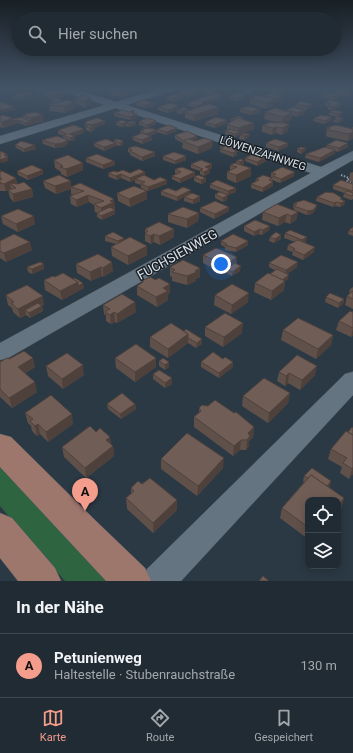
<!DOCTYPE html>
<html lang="de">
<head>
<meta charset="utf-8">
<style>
  :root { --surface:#202b33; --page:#28333b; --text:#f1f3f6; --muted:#a2a7ac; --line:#3d474e; --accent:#f49d8c }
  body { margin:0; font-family:Roboto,sans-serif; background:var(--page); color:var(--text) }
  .controls { position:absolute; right:12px; bottom:12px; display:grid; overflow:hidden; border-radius:8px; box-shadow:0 2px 10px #0003 }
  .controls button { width:36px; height:36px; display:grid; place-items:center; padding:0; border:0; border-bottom:1px solid var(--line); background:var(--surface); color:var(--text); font:20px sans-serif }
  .you { position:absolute; left:221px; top:264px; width:14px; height:14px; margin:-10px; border:3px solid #fff; border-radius:50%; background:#1a73e8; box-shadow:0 0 0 6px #1a73e833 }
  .badge { display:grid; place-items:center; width:26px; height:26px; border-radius:50%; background:var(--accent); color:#111; font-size:13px; font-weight:700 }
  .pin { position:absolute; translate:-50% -33px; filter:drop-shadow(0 1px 2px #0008) }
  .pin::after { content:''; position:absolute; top:21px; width:14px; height:12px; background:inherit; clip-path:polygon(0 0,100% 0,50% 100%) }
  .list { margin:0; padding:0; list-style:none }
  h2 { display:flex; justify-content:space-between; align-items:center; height:52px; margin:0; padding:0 16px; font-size:17px }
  h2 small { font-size:13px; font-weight:400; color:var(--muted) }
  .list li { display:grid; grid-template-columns:26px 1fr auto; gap:12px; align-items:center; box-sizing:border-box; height:64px; padding:0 16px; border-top:1px solid var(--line) }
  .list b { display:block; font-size:15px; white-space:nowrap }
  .list p { margin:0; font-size:13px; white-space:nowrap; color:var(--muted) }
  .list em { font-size:13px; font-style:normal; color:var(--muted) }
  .icon { flex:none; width:22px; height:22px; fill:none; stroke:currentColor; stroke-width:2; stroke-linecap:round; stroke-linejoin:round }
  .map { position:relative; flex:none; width:353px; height:581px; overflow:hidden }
  .search { position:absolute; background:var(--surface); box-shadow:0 2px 10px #0003; left:12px; right:12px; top:12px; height:44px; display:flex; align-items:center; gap:10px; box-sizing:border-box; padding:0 14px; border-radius:22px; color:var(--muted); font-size:15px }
  .sheet { height:116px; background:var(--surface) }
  nav { display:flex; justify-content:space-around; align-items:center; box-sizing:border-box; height:56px; border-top:1px solid var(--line); background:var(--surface); font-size:11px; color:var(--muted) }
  nav a { display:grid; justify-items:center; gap:2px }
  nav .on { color:var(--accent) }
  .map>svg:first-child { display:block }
  .green { fill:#2f6441 }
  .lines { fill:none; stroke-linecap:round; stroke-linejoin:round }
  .minor-casing { stroke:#4b5760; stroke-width:1 }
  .major-casing { stroke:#4b5760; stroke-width:1 }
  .path { stroke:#8b969f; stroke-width:2; stroke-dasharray:1.5 1.5; stroke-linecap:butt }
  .minor { fill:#657481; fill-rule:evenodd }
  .major { fill:#9d766c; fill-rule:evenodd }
  .wall { fill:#60504a }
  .shaded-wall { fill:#4e413c }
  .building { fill:#705d56; stroke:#4e413c }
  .labels { text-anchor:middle; stroke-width:3; stroke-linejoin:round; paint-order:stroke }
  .far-street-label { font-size:11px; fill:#dae3ea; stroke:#191f25 }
  .street-label { font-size:13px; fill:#dae3ea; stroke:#191f25 }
</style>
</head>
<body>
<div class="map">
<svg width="353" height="581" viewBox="0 0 353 581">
  <rect width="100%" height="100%" fill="#2b3944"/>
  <path class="green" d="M0,463L112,581H65L0,506Z"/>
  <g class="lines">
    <g class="minor-casing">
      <g id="minor">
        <path d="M61,89H75L116,102L159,89H174L172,91L126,105L321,167L353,151V160L8,358L0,360V343L311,173L116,108L0,144V136L105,105L63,91Z"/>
        <path d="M353,372V395L181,581H143L147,569L345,374Z"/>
      </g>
    </g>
    <g class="major-casing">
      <g id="major">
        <path d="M0,434L11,437L96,521L145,568L151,581H106L0,467Z"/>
        <path d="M0,513L12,518L55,568L61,581H18L0,558Z"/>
      </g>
    </g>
    <path class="path" d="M341,175L349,178L347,181L353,183"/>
    <use href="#minor" class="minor"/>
    <use href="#major" class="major"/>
  </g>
  <g class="wall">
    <path d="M34,89H52L53,91L42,94L34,91Z"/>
    <path d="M199,89H213L214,93L209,95L204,93V91L199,90Z"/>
    <path d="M242,89H254V92L250,94L242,92Z"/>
    <path d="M270,89H293L290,90L285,89V92L277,95L268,93L269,90Z"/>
    <path d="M346,89H353V90Z"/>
    <path d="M198,91V94L189,97L180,95V92Z"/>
    <path d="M337,91L352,94L347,96L336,94Z"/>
    <path d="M110,92H127L128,95L119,97L110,95Z"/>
    <path d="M32,93V96L18,100L14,98L13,95Z"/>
    <path d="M44,93H65V96L57,99L75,108L65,113L50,111L49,105L53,104L51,103V100L53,99L44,96Z"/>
    <path d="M321,94L339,98L334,100L320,97Z"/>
    <path d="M221,95V100L205,104V105L219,107L218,114L194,121L185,118V113L181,114L177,113V110L168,113L158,110V107L178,108L177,110L188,109V111L195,108L188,106V103Z"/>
    <path d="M229,96L245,98L237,101L229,99Z"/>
    <path d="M263,96L282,97V100L274,102V105L266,109L250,104V98Z"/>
    <path d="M167,97L184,99L175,102L167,100Z"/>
    <path d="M75,98H91V104H90L91,105L85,107L76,104Z"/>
    <path d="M136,102L154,106L145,108L136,105Z"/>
    <path d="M325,102L341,106L331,110L328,109V107L325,105Z"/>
    <path d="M296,104L311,107L306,110L295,107Z"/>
    <path d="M240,109L260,112L251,115L240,112Z"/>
    <path d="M286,110H305L304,114L297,117L292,115L291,120L283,123L289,124L288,131L282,135L276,133L272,135L262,132V125L268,124V122L276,123V122L264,119L265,112L285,111Z"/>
    <path d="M329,112L342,115L338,117L343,118L342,121L338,123L333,122L334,119L338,117L329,115Z"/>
    <path d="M114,113H134L137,118L130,120L114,116Z"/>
    <path d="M25,114L44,121L26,126L19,123L3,128L0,127V116L13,119L23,118V115H25Z"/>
    <path d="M243,117V120L254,129L240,134V135L250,134L249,137L244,140L239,139L240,135L235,137L225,134V131L227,130V124L231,122V119Z"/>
    <path d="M314,118L331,121L324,124L313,121Z"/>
    <path d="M227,120L226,124L215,128L205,125V122Z"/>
    <path d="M139,121L156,124L147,128L139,125Z"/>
    <path d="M116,122H127L136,125L129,127L126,126L122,127L116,125Z"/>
    <path d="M85,123L105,124L94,128L95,130L91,132L86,130Z"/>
    <path d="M327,127L351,129V128L353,127V138L348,141L328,137L326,136Z"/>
    <path d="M84,129V133L74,136L75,140L71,141L63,138V136L58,134V130Z"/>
    <path d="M141,129L157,133L150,136L152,140L142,144L133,140L132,137L140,134V131H141Z"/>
    <path d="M157,129L177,131L166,135L157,132Z"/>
    <path d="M175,135L197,136V139L193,141L212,148L198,154L182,148L183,143L175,139Z"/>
    <path d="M42,140L68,144L63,147L55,148L43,144Z"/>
    <path d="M114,140L123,141V145L120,146L116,145V146L104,151L94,146V143L114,142Z"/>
    <path d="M266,143H288L287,147L278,151L266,147Z"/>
    <path d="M15,145L36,149L24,152L16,148Z"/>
    <path d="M327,145L348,147L338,152L335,151L334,154L319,162L305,158L306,154L326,148Z"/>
    <path d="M220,146L239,148V152H237V155L233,157L220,152Z"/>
    <path d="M128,148L155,156L142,161L130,155V153L128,152Z"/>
    <path d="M297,149L305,151L301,154L297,152Z"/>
    <path d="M163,156H186V160L175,164L163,160Z"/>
    <path d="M86,158L114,161L115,165L103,169L86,162Z"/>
    <path d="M245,158L266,161L257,166L245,161Z"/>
    <path d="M54,160L83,163V170L67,177L61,174V172L55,168Z"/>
    <path d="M236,161L244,164L242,165L251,168V176L236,183L227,179V172L230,171V165L236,163Z"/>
    <path d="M191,164H212V168L210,169V173L204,176L200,174V171L191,168Z"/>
    <path d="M0,169L1,172L16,178L17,184L32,189L33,197L14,202L10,198L8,190L6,191H0Z"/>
    <path d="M175,169L195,176L180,183L172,179V176L176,174L175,173Z"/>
    <path d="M17,171L43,174L28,180L18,175Z"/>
    <path d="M117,172L130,173L145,176L154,180H167V184L148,191L141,188V185L135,183V180L130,182L121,178L117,180L109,177L108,173Z"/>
    <path d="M353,172V182L349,181L350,173Z"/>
    <path d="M271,173L294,176L280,183L272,180L273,186L262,192L251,188V184L255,182L256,179L272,178L273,177H271Z"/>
    <path d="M194,177L206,182L201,184L194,181Z"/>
    <path d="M43,181L71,186L114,199L115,214L102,220L97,217V213L95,212L94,205L89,202L77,207L71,204L70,196L73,195L71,194V189L56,194L45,188Z"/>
    <path d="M210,184L236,192L228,195L210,188Z"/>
    <path d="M353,184V199L351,200L343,197L344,193L333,189V185Z"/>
    <path d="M147,191V199L130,207L118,201L117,193Z"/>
    <path d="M161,191H176L191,194L200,201L193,204L184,201V197L177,201L161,195Z"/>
    <path d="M215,194L227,200L223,202L215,198Z"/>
    <path d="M317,197L342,198V200L345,201L344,205L340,207L335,206L333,207L316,201Z"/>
    <path d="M294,203L317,205L316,209L312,214L307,215L294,210V208L293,207Z"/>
    <path d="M200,208L229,211L214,219L200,212Z"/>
    <path d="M263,212H298L296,220L290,224L285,222L278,226L262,220Z"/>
    <path d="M199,213L198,221L187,228L168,222V214Z"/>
    <path d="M1,216L35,224L18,232L3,224Z"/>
    <path d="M244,226L269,230L262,235L259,234L254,236L244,231Z"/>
    <path d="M353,227V236L348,234L349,230Z"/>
    <path d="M145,229H174V237L160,245L154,242L151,244L145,241Z"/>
    <path d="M285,233L306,242L304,243L314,252L303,260L292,255L293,252L287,250L288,245L295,242L284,238Z"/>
    <path d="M281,235V239L274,243L269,241L270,237Z"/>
    <path d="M105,236L124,238V241L147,246V255L128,265L112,256L111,247L116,244L105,241Z"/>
    <path d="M0,241L32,250L6,262L0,258Z"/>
    <path d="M221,241L248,245L236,252L225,250V247L221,245Z"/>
    <path d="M98,254L113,271L103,277L102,276L91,281L77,273L76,264Z"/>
    <path d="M203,255L237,264L240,271L232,276L226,273L224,274L203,263Z"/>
    <path d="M269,263L297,267L287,274L288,279L285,281L284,290L271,300L254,292L255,283L270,274L276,271L269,267Z"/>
    <path d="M27,267L44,269L32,274L28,272Z"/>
    <path d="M170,267L200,277L196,279V281L187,285L172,281V277L170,276Z"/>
    <path d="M55,277L84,288L62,300L45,290L44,280Z"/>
    <path d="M170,284V293L168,294V300L157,307L137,295V286Z"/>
    <path d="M353,287V309L345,305L347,296L349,294L350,289Z"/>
    <path d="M6,295L44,305L42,306L43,311L30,318L26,315L20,318L13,312L12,308L8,305Z"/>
    <path d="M215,295L248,302L231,314L214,305Z"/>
    <path d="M326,297L344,299L343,304L338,308L325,302Z"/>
    <path d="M103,305L136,312L117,323L115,322L111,324L106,321V315L104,314Z"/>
    <path d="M353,312V335L351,337L336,330L339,321Z"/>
    <path d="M171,323L202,344L196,348L188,343L168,358L150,347V337Z"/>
    <path d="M205,327L242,333L223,347L205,336Z"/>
    <path d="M283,330L333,335L331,345L316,359L281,340Z"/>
    <path d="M115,358H156V367L135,382L116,368Z"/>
    <path d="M9,359L35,367L25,373L37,392L12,408L0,397V362Z"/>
    <path d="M223,359L233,362V367L219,378L201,367V362Z"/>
    <path d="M159,361L169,362V367L165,370L159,366Z"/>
    <path d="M46,366L84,375L63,389L48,376Z"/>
    <path d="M279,372L315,375L300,390L288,383L285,386L277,381Z"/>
    <path d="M153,374L172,378V384L165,388L153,379Z"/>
    <path d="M290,393L288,403L268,423L242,406L243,396Z"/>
    <path d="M107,404H135L136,409L121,419L108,409Z"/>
    <path d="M199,408L254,427L253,437L249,441V446L246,450H240L233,456L194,427V417L199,413Z"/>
    <path d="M25,413L73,424L48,442L40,434L37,436L32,431L31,426L28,423Z"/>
    <path d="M353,428V474L349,479L340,473L342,467L328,459L331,449Z"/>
    <path d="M96,432L110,437L111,444L113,446L114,456L86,478L64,457L62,447Z"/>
    <path d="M161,459L223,468L197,496L161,469Z"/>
    <path d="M312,468L331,481L329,487L344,498L341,508L338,512V500H308V539L280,518L282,508L304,482L303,481L304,476Z"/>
    <path d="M131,488L177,510L153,533L127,509L126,498L131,494Z"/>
  </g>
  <g class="shaded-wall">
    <path d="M0,89H3V92L0,93Z"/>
    <path d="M48,89H52L53,91L42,94L41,91Z"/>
    <path d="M135,89H147V90L130,93V90Z"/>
    <path d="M254,89V92L250,94V91Z"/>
    <path d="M285,89V92L277,95L278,92Z"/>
    <path d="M214,90V93L209,95V92Z"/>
    <path d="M198,91V94L189,97V94Z"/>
    <path d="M352,91V94L347,96V93Z"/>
    <path d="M127,92L128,95L119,97V94Z"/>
    <path d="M32,93V96L18,100V97Z"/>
    <path d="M65,93V96L53,99V96Z"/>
    <path d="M221,95V100L205,104V106L196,109V106L202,102Z"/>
    <path d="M245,95V98L237,101L238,98Z"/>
    <path d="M340,95L339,98L334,100V97Z"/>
    <path d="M184,96V99L175,102V99Z"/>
    <path d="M282,97V100L275,102V99Z"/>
    <path d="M91,98V104H90L91,105L85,107V101Z"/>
    <path d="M275,99L274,105L266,109V103Z"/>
    <path d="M75,102V108L65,113L64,106Z"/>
    <path d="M154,103V106L145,108V105Z"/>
    <path d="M341,103V106L331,110L332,107Z"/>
    <path d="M312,104L311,107L306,110V106Z"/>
    <path d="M178,105L177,110L168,113V110Z"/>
    <path d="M14,107L15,110L1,113V110Z"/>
    <path d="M219,107L218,114L194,121V115Z"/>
    <path d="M188,109V112H185V113L181,114V111Z"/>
    <path d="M260,109V112L251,115V112Z"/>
    <path d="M134,110V114H137V118L130,120V117Z"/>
    <path d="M305,110L304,114L297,117L298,113Z"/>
    <path d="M343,112L342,115L338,117V114Z"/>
    <path d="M292,113L291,120L282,124L283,117Z"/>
    <path d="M43,115L44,121L26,126V123L31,122L30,118Z"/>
    <path d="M332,117L331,121L324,124L325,121Z"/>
    <path d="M13,118L18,120L19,123L3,128L2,122Z"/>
    <path d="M343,118L342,121L338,123V120Z"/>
    <path d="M227,120L226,124L215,128V125Z"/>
    <path d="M105,121V124L94,128L95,130L91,132L90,128H91V125Z"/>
    <path d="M156,121V124L147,128V125Z"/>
    <path d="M127,122L126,123V126L122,127L121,124Z"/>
    <path d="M136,122V125L129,127V124Z"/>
    <path d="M254,123V129L240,134V135L235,137V134L238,133V128Z"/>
    <path d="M289,124L288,131L282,135L283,128Z"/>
    <path d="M277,127L276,133L272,135L273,128Z"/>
    <path d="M177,128V131L166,135V132Z"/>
    <path d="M84,129V133L70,137L69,134Z"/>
    <path d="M157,130V133L147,137L146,134Z"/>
    <path d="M353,132V138L348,141L349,134Z"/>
    <path d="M250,134L249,137L244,140V136Z"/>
    <path d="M75,136V140L71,141L70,138Z"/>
    <path d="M151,136L152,140L142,144V140Z"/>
    <path d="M197,136V139L187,143L184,141Z"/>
    <path d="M68,140V144L63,147L55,148V144Z"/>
    <path d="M123,141V145L120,146V143Z"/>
    <path d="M213,141L212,148L198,154V147Z"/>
    <path d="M116,143V146L104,151V147Z"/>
    <path d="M288,143L287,147L278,151L279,147Z"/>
    <path d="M348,143V147L338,152L339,148Z"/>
    <path d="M35,145L36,149L24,152V149Z"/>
    <path d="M239,148V152H237V155L233,157L234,150Z"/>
    <path d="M306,148L305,151L301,154V150Z"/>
    <path d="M335,150L334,154L319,162L320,158Z"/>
    <path d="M155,152V156L142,161V157Z"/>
    <path d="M7,154L9,161L1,163L0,160L4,155Z"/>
    <path d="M186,156V160L175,164V161Z"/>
    <path d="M267,157L266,161L257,166V162Z"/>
    <path d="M244,160V164L240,166V162Z"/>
    <path d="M114,161L115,165L103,169V165Z"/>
    <path d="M83,163V170L67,177L66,169Z"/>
    <path d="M212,164V168L205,171V167Z"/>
    <path d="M251,168V176L236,183V175Z"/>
    <path d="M210,169V173L204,176V172Z"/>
    <path d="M43,170V174L28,180L27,176Z"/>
    <path d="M145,172V176L136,179H135V180L130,182V178Z"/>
    <path d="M195,172V176L180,183V179Z"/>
    <path d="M295,172L294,176L280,183L281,179Z"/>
    <path d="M121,174V178L117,180L116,176Z"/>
    <path d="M16,178L17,186L10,183L11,189L6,191L4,184Z"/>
    <path d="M206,178V182L201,184V180Z"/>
    <path d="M167,180V184L148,191V187Z"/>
    <path d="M71,181V189L56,194L55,186Z"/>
    <path d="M273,182V186L262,192L263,188Z"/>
    <path d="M236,188V192L228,195V191Z"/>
    <path d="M32,189L33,197L14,202L13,194Z"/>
    <path d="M191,190L190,194L184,197L177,201V197Z"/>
    <path d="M147,191V199L130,207L129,199Z"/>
    <path d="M88,195L89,202L77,207L76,200Z"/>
    <path d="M228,195L227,200L223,202V198Z"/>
    <path d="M200,196V201L193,204V200Z"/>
    <path d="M114,199L115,214L102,220L101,208L110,201Z"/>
    <path d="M345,201L344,205L340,207L341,203Z"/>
    <path d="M336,202L335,206L333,207L334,203Z"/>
    <path d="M317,205L316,209L312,214L307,215L308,211Z"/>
    <path d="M229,207V211L214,219L215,214Z"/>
    <path d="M298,212L296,220L290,224L291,216Z"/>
    <path d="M199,213L198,221L187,228V219Z"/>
    <path d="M287,214L285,222L278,226L279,218Z"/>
    <path d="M34,216L35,224L18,232L16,224Z"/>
    <path d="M270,226L269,230L262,235L263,230Z"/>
    <path d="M174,229V237L160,245L159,236Z"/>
    <path d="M260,229L259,234L254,236V232Z"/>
    <path d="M154,234V242L151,244L150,236Z"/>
    <path d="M281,235V239L274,243L275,239Z"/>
    <path d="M307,237L306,242L301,245L302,240Z"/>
    <path d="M124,238V242L118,245V241Z"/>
    <path d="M248,241V245L236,252V248Z"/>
    <path d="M30,242L32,250L6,262L4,253Z"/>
    <path d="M147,246V255L128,265V256Z"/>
    <path d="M315,247L314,252L303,260L304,255Z"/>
    <path d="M237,257L236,266L226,269V273L224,274L225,265Z"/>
    <path d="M112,262L113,271L103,277V268Z"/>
    <path d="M298,262L297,267L285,275L286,270Z"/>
    <path d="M44,264V269L32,274V269Z"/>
    <path d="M241,266L240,271L232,276V272Z"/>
    <path d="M101,267L102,276L91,281L90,272Z"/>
    <path d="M200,268V277L196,279V281L187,285V276Z"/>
    <path d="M289,275L288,279L285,281L284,290L271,300L272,291L281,281Z"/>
    <path d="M78,282L83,283L84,288L62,300L60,291Z"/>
    <path d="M170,284V293L168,294V300L157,307L156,297L163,288Z"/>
    <path d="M249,293L248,302L231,314L232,305Z"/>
    <path d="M43,296L44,305L29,313L25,310L26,315L20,318L18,309Z"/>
    <path d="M344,299L343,304L338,308L339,303Z"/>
    <path d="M135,302L136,312L117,323V314Z"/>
    <path d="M42,306L43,311L30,318L29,313Z"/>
    <path d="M114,312L115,322L111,324L110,315Z"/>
    <path d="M243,323L242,333L223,347L224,337Z"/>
    <path d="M353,328V335L351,337Z"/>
    <path d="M188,334V343L168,358V349Z"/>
    <path d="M333,335L331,345L316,359L318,349Z"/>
    <path d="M202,339V344L196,348L197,343Z"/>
    <path d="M33,358L35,367L20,377L18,367Z"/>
    <path d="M156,358V367L135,382V372Z"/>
    <path d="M169,362V367L165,370V365Z"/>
    <path d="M233,362V367L219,378V373Z"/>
    <path d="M83,365L84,375L63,389L62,379Z"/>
    <path d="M317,366L315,375L300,390L302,380Z"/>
    <path d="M289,373L288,383L285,386L286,376Z"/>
    <path d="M172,378V384L165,388V383Z"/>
    <path d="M35,382L37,392L12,408L9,398Z"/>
    <path d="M290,393L288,403L268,423L269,413Z"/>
    <path d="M135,404L136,409L121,419L120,414Z"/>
    <path d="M72,414L73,424L48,442L46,432Z"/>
    <path d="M38,424L40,434L37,436L35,426Z"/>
    <path d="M254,427L253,437L249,441V446L246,450L248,433Z"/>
    <path d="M110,437L111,447L106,440Z"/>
    <path d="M241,440L240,450L233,456L234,446Z"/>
    <path d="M113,446L114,456L86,478L85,468Z"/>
    <path d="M224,458L223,468L197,496L198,486Z"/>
    <path d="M353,467V474L349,479L352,469Z"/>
    <path d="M331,481L330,486L323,495L324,490Z"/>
    <path d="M344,498L341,508L338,512V506Z"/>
    <path d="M177,500V510L153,533V523Z"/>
  </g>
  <g class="building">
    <path d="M37,89H48L41,91Z"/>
    <path d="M118,89L127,92L119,94L110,92Z"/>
    <path d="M188,89H191L198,91L189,94L180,92Z"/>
    <path d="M209,89L214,90L209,92L204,90Z"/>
    <path d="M243,89H254L250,91Z"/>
    <path d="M270,89H285L278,92L269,90Z"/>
    <path d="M341,89H343L352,91L347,93L337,91Z"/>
    <path d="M56,90L65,93L53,96L44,93Z"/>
    <path d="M27,92L32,93L18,97L13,95Z"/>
    <path d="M327,92L340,95L334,97L321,94Z"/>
    <path d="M215,93L221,95L218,96L221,97L202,102L205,103L196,106L188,103Z"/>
    <path d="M237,93L245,95L238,98L229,96Z"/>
    <path d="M270,93L282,97L275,99L263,96Z"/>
    <path d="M176,94L184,96L175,99L167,97Z"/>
    <path d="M84,95L91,98L88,99H90L85,101L75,98Z"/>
    <path d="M259,95L275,99L266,103L250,98Z"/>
    <path d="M56,98L62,100L56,102L51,100Z"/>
    <path d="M67,100L75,102L64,106L49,105Z"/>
    <path d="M144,100L154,103L145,105L136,102Z"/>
    <path d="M331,100L341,103L332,107L328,106L331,104L325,102Z"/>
    <path d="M0,101L14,107L1,110H0Z"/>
    <path d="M301,101L312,104L306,106L296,104Z"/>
    <path d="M171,103L178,105L175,106L177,107L168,110L158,107Z"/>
    <path d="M208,104L219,107L194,115L185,112Z"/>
    <path d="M249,106L260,109L251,112L240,109Z"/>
    <path d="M184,107L188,109L181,111L177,110Z"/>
    <path d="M293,107L305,110L298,113L286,110Z"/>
    <path d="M275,108L292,113L283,117L265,112Z"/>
    <path d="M123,110L129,112L134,110L132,113L137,114L130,117L114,113Z"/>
    <path d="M334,110L343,112L338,114L329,112Z"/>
    <path d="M35,112L43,115L30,118L23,115L27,114H25Z"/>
    <path d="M3,115L13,118L2,122L0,121V116Z"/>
    <path d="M321,115L332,117L325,121L314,118Z"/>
    <path d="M239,116L243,117L235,120L231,119Z"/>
    <path d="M21,117L31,122L26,123L18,120L13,121V119Z"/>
    <path d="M216,117L227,120L215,125L205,122Z"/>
    <path d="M338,117L343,118L338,120L334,119Z"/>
    <path d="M97,118L105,121L91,125L85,123L87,121Z"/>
    <path d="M148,118L156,121L147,125L139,121Z"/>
    <path d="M238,118L254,123L238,128L227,124Z"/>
    <path d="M122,120L127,122L121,124L116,122Z"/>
    <path d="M132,121L136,122L129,124L126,123Z"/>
    <path d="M268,122L278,123L276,122L289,124L283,128L277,127L273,128L262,125L269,123Z"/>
    <path d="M74,125L84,129L69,134L75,136L70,138L63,135L67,134L58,130Z"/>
    <path d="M89,125L94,127L90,128L85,126Z"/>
    <path d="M169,125L177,128L166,132L157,129Z"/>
    <path d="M336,125L353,129V132L349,134L329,130L327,129L330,128L327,127Z"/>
    <path d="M150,128L157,130L146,134L140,131L144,130L141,129Z"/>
    <path d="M230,129L240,132L235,134L225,131Z"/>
    <path d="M187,131L197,136L184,141L175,135Z"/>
    <path d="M142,133L151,136L142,140L132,137Z"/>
    <path d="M245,133L250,134L244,136L240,135Z"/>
    <path d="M57,136L68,140L62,143L55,144L42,140Z"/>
    <path d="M204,138L213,141L198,147L183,141L188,139L195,141Z"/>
    <path d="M106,139L116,143L104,147L94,143Z"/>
    <path d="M117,139L123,141L120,143L114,140Z"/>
    <path d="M275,139L288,143L279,147L266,143Z"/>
    <path d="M336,140L348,143L339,148L327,145Z"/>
    <path d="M21,141L35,145L24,149L15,145Z"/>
    <path d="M224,144L239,148L234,150L237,151L233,153L220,149L224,147L220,146Z"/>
    <path d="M135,146L155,152L142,157L130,151L132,150L128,148Z"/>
    <path d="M301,147L306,148L301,150L297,149Z"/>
    <path d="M325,147L335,150L320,158L306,154Z"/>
    <path d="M0,151L7,154L4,155L8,157L0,160Z"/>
    <path d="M174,152L186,156L175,161L163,156Z"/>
    <path d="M255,153L267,157L257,162L245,158Z"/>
    <path d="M97,154L114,161L103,165L86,158Z"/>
    <path d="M68,155L83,163L66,169L60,167L63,166L54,160Z"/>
    <path d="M241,159L244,160L240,162L236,161Z"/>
    <path d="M201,160L212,164L205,167L210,169L204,172L200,170L203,169L191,164Z"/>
    <path d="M235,163L251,168L236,175L227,172L237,167L230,165Z"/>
    <path d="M32,165L43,170L27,176L17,171Z"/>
    <path d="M182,167L195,172L180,179L172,176L181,172L175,169Z"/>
    <path d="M282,167L295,172L281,179L273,176L276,174L271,173Z"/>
    <path d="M139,169L145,172L130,178L121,174L116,176L108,173L114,171L117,172L123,170L130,173Z"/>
    <path d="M2,171L16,178L4,184L0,183V179H2L0,178V172Z"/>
    <path d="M59,175L71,181L55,186L43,181Z"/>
    <path d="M144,175L154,180L160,177L167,180L148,187L141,184L145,182L135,179Z"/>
    <path d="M198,175L206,178L201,180L194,177Z"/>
    <path d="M263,175L272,178L269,180L273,182L263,188L251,184L259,180L256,179Z"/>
    <path d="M217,180L236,188L228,191L210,184Z"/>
    <path d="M341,180L353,184V190L352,191L333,185Z"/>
    <path d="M24,182L32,189L13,194L8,190L16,188L10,183L18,184Z"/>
    <path d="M80,183L114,199L110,201L114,202L101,208L94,204L104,201L88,195L76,200L70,196L84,191L71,187Z"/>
    <path d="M134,186L147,191L129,199L117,193Z"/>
    <path d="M183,187L191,190L177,197L161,191L168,188L176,191Z"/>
    <path d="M347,191L353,193V195L352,196L344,193Z"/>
    <path d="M220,192L228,195L223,198L215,194Z"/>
    <path d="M326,192L334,193L342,198L340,199L345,201L341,203L336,202L334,203L317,197Z"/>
    <path d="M192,193L200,196L193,200L184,197Z"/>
    <path d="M304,200L317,205L313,210L308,211L294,206L297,204L294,203Z"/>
    <path d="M215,201L229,207L215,214L200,208Z"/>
    <path d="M277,204L298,212L291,216L287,214L279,218L263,212Z"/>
    <path d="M110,207L115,210L101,216L97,213Z"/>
    <path d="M183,207L199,213L187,219L168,214Z"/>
    <path d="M18,209L34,216L16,224L1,216Z"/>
    <path d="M255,220L270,226L263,230L260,229L254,232L244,226Z"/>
    <path d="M159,222L174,229L159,236L154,234L150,236L145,233L148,231L145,229Z"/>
    <path d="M353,227V232L349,230Z"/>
    <path d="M290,230L307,237L302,240L285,233Z"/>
    <path d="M113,232L124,238L118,241L105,236Z"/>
    <path d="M276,232L281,235L275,239L270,237Z"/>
    <path d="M14,234L30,242L4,253L0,251V241Z"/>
    <path d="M233,234L248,241L236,248L225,245L227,244L221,241Z"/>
    <path d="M130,237L147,246L128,256L111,247Z"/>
    <path d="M298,240L315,247L304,255L293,250L295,249L288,245Z"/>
    <path d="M216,248L237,257L225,265L203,255Z"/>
    <path d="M98,254L112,262L103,268L101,267L90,272L76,264Z"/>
    <path d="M281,255L298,262L286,270L269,263Z"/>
    <path d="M183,260L200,268L195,271L197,272L187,276L172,272L175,270L170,267Z"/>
    <path d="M40,262L44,264L32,269L27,267Z"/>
    <path d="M235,263L241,266L232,272L226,269Z"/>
    <path d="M277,269L289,275L282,280L270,274Z"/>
    <path d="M63,273L78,282L60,291L44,280L53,276L55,277Z"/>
    <path d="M268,273L285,281L272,291L255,283Z"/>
    <path d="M151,277L155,280L159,278L170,284L163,288L168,291L156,297L137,286L143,282V280Z"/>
    <path d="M75,278L83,283L78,286V282L73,279Z"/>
    <path d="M232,284L249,293L232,305L215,295Z"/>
    <path d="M27,285L43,296L18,309L11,303L14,302L6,295Z"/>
    <path d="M353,291V299L347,296Z"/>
    <path d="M330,293L344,299L339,303L326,297Z"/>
    <path d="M122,294L135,302L117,314L114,312L110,315L105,312L110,309L103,305Z"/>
    <path d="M38,303L42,306L29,313L25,310Z"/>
    <path d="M350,311L353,312V328L339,321Z"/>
    <path d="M225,313L243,323L224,337L205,327Z"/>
    <path d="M298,318L333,335L318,349L283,330Z"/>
    <path d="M171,323L188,334L168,349L150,337Z"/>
    <path d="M186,329L202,339L197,343L188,338V334L184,331Z"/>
    <path d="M136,344L156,358L135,372L115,358Z"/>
    <path d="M24,351L33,358L18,367L35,382L9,398L0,389V362L7,358L9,359Z"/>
    <path d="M213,352L223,359L225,357L233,362L219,373L201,362Z"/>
    <path d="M67,353L83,365L62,379L46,366Z"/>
    <path d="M297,355L317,366L302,380L289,373L286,376L279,372Z"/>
    <path d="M163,358L169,362L165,365L159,361Z"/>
    <path d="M159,370L172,378L165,383L153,374Z"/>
    <path d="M264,378L290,393L269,413L243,396Z"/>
    <path d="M122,393L135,404L120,414L107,404Z"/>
    <path d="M51,395L72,414L46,432L38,424L35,426L30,421L33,419L25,413Z"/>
    <path d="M215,400L234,413L236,412L254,427L248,433L250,436L247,440H241L234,446L194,417L201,411L199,408L202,405L208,406Z"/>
    <path d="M90,426L96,432L100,428L110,437L106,440L113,446L85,468L62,447Z"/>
    <path d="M352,427L353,428V435L348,432Z"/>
    <path d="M346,431L353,435V467L352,469L343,463L347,458L331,449Z"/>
    <path d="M187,433L224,458L198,486L161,459Z"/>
    <path d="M312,468L331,481L327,486L311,475L308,478L304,476Z"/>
    <path d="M311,475L344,498L338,506V500H308V527L282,508Z"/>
    <path d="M150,478L177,500L153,523L126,498L134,491L131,488L138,481L142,484Z"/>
    <path d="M263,576L269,581H259Z"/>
  </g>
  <linearGradient id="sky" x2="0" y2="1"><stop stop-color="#181f25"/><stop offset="0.52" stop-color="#445467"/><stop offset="1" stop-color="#445467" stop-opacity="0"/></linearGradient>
  <rect width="353" height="170" fill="url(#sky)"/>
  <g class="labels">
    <g class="far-street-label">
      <text transform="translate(263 153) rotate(18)" y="4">LÖWENZAHNWEG</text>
    </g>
    <g class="street-label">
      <text transform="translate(177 254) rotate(-29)" y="5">FUCHSIENWEG</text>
    </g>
  </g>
</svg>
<div class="controls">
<button><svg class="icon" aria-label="locate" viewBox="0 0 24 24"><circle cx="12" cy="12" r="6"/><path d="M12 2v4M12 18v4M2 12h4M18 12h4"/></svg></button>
<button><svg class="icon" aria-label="layers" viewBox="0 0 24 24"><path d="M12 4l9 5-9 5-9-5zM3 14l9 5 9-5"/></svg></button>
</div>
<div class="you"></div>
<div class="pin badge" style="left:85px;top:511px">A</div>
<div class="search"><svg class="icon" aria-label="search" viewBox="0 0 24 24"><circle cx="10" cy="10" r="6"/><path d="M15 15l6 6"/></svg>Hier suchen</div>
</div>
<section class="sheet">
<h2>In der Nähe<small></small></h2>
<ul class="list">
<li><span class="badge">A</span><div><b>Petunienweg</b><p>Haltestelle · Stubenrauchstraße</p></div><em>130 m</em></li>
</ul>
</section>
<nav>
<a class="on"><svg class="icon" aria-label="map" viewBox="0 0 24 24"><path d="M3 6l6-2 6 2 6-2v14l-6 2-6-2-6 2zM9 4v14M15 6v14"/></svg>Karte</a>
<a><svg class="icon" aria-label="directions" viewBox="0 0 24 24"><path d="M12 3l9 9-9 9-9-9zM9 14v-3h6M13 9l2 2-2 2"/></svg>Route</a>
<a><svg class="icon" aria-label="saved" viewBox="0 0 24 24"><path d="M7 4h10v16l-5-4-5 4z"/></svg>Gespeichert</a>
</nav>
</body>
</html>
